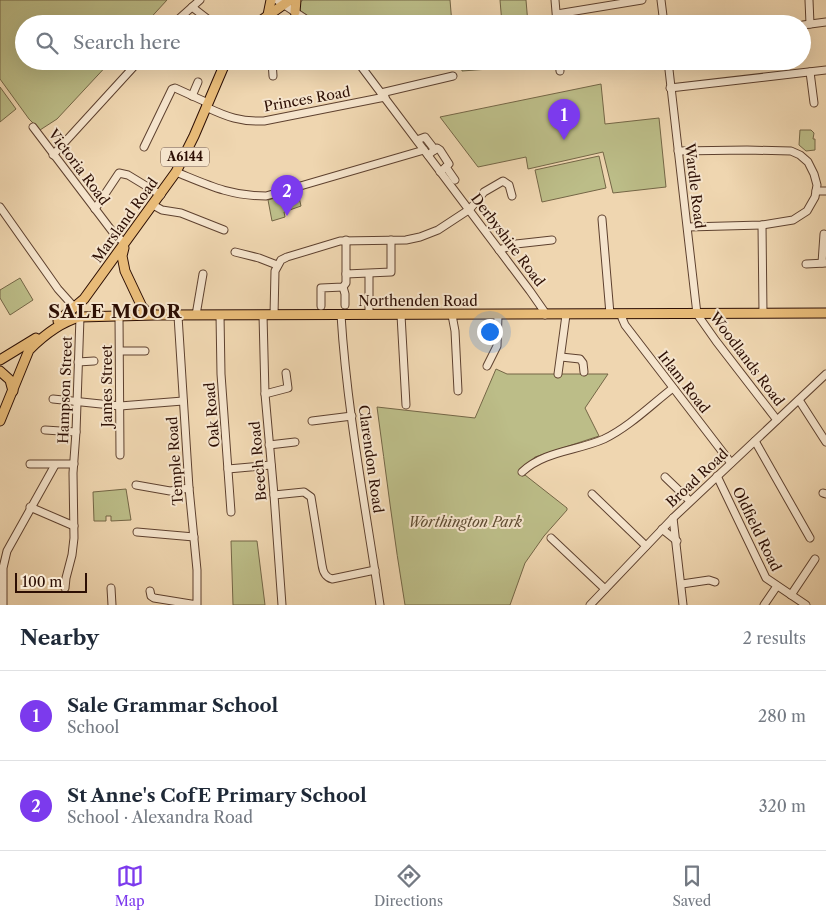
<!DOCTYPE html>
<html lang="en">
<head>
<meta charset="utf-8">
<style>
  :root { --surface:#fff; --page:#f2f2f3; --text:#1f2937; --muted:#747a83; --line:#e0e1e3; --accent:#7c3aed }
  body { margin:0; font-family:"Libre Caslon Text",serif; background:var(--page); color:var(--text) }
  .scale { position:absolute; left:15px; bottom:12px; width:72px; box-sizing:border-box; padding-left:5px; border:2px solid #2d0f04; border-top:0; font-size:14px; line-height:18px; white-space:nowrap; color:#2d0f04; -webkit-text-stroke:4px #f5e4cc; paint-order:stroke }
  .you { position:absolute; left:489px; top:331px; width:18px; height:18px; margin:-12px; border:4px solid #fff; border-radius:50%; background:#1a73e8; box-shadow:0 0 0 8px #1a73e833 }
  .badge { display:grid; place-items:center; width:32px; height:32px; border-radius:50%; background:var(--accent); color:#fff; font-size:16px; font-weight:700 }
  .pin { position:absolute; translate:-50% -41px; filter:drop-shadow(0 1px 2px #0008) }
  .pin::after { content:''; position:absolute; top:26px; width:18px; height:15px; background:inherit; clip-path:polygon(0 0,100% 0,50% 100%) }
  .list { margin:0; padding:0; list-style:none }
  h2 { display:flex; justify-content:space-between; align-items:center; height:65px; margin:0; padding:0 20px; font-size:21px }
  h2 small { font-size:16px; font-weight:400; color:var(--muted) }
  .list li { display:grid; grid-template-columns:32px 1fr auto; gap:15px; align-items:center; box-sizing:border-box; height:90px; padding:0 20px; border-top:1px solid var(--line) }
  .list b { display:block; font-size:19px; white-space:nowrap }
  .list p { margin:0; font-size:16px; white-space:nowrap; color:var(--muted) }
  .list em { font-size:16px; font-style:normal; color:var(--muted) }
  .icon { flex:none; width:28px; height:28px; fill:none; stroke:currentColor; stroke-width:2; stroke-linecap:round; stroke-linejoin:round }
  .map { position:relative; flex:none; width:826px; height:605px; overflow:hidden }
  .search { position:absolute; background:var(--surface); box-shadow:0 5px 20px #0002; left:15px; right:15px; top:15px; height:55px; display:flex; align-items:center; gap:12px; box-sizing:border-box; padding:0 18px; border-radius:28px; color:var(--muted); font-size:19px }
  .sheet { height:245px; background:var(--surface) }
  nav { display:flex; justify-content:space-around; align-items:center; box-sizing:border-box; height:70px; border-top:1px solid var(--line); background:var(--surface); font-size:14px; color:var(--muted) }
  nav a { display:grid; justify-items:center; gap:2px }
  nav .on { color:var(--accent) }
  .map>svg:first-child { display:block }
  .green { fill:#bcbd88; stroke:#746646 }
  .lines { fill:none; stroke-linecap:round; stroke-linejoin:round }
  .minor-casing { stroke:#5e412f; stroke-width:9 }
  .major-casing { stroke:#2d0f04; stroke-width:11 }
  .minor { stroke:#f5e4cc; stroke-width:7 }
  .major { stroke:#e8bb78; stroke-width:9 }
  .labels { text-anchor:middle; stroke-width:4; stroke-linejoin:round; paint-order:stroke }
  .shield { fill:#f5e4cc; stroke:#694f40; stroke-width:1 }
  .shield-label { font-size:12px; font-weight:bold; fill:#2d0f04 }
  .street-label { font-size:14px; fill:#2d0f04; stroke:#f5e4cc }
  .park-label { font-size:14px; font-style:italic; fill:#5f4c32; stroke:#f5e4cc }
  .district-label { font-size:19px; font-weight:bold; letter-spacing:1px; fill:#2d0f04; stroke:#f5e4cc }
</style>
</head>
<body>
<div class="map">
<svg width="826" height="605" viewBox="0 0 826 605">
  <rect width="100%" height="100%" fill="#efd6b0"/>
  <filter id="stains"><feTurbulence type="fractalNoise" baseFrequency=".004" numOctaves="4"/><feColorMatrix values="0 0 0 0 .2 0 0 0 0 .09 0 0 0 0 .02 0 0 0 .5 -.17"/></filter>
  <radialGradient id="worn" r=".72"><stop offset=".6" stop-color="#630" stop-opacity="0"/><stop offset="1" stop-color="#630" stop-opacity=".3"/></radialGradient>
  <g class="green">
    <path d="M0,0H167L145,24H24V61H111L57,119L40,130L29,119L0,79Z"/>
    <path d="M303,0H450L452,24H343L345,20L339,16L333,24H320L299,10L300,2Z"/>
    <path d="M500,0H526L528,24H502Z"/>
    <path d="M461,61H516V67L462,71Z"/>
    <path d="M601,84L605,124L659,118L666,187L613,193L603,152L528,169L526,157L478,167L440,117Z"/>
    <path d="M0,87L16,109L0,122Z"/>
    <path d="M800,130H811L814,133L813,139H815V150L806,151L799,145Z"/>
    <path d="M599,156L606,188L542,202L535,170Z"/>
    <path d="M294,193L296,197H299L301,206L284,212L285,217L272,221L268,200Z"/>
    <path d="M20,278L33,300L10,315L0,298V290Z"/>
    <path d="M496,369L507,374H608L585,408L599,436L535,457L520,470L519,471L522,476L525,475L567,508V510L544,536L525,563L510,605H405C394,539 386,473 377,407L475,418Z"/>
    <path d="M126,489L131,520L111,521V516H106V521H94L93,492Z"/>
    <path d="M231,541H257L265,605H233Z"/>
  </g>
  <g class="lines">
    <g class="minor-casing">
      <g id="minor">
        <path d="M277,0L313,24"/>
        <path d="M555,0L557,24"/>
        <path d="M661,0L664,24"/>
        <path d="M809,0L810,24"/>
        <path d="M192,7L214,24"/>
        <path d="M557,14L642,0"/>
        <path d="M173,24L200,0"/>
        <path d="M745,24L779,20"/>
        <path d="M803,25L826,22"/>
        <path d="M272,61L273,76"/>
        <path d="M357,61L530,291L544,311L545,315"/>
        <path d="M559,61L560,71"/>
        <path d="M668,61L697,314L716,341L777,420"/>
        <path d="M626,63L638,61"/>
        <path d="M810,72L814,103"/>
        <path d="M670,88L826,70"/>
        <path d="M381,93L453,76"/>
        <path d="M192,96L198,82"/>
        <path d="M206,107C227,117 241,122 264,121L385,97"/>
        <path d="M33,127L115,235L125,243"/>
        <path d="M417,140L425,137L435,150"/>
        <path d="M144,147L172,89L175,88L208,103"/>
        <path d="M678,151L747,150L791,151L800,155L808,162L814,174L817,185L815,197L807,211L793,220L762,225L688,227"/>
        <path d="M53,155L139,61"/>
        <path d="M428,155L437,148L440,150L449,164L440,172"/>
        <path d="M446,167L455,180"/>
        <path d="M176,172C208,185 230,196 266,196L424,150"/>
        <path d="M816,191H826"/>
        <path d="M153,205L162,210L181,213L224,230"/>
        <path d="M0,207L58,289L75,308"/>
        <path d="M95,209L119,173L128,175L161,195"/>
        <path d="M602,219L610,314"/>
        <path d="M762,225L763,313"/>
        <path d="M346,240V274L391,272V240"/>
        <path d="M499,250L516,244L552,240"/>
        <path d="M235,252L259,258L277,265"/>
        <path d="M822,263L824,234"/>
        <path d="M806,264L826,263"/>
        <path d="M369,274V315"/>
        <path d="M343,287L345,294V305"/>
        <path d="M321,306V288L343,287L346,283V274"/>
        <path d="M622,314V318L625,325L731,463"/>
        <path d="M196,315L203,274"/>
        <path d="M220,315L221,374L231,512"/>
        <path d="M263,315L265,394L274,495L282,605"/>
        <path d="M274,315L275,271L281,260L287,257L340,241L406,240L420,237L438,230L470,209L484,192L503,181L509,185L512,196"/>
        <path d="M341,315C347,412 366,509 380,605"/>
        <path d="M401,315L406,405"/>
        <path d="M452,315L455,331L458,391"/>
        <path d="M119,316L120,455"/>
        <path d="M120,351H145"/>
        <path d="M561,357L580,359L583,363L584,372"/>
        <path d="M78,362L94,361"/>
        <path d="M487,366L497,346L498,315"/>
        <path d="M558,374L566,315"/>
        <path d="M265,394L288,388L286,373"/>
        <path d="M53,399L120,406L183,401"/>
        <path d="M799,400L826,442"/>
        <path d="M312,421L352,416"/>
        <path d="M45,430L76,432"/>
        <path d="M755,441L810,538"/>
        <path d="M269,445L295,442"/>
        <path d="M30,464H74"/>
        <path d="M228,469L271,465"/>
        <path d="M522,472C544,451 577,451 604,439C629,427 651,405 673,388"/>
        <path d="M717,476L766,578L806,605"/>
        <path d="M665,477L690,501"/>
        <path d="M136,485L170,491L189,488"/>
        <path d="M823,493L826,494"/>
        <path d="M592,494L646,546"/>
        <path d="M274,495L304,492L311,497L322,565C323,572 325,577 332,579L375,570"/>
        <path d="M30,507L74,526"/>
        <path d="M673,518L683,605"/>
        <path d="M662,529L677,541"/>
        <path d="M137,532L194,537"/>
        <path d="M551,538L605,589"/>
        <path d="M682,584L709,580L715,582"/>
        <path d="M65,588L66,578L72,555L74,538L73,473L76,432L80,317"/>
        <path d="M111,588L112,605"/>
        <path d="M150,591L151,596L154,598L197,605V570L189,488L178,316"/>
        <path d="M791,595L815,559"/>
        <path d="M3,605V568L7,551L55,465"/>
        <path d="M590,605L673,518L826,374"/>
        <path d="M764,605L777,586"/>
      </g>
    </g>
    <g class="major-casing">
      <g id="major">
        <path d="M295,12L296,0"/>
        <path d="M268,15L271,0"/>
        <path d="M256,24L290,0"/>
        <path d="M124,248L122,256L125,271L142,307L147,312L153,314"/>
        <path d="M58,321L84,299L176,172L194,136L226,61"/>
        <path d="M0,360L36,338"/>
        <path d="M0,371L10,380L13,391"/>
        <path d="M0,421L29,350C43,336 61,322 80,317L155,315L826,313"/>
      </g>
    </g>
    <use href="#minor" class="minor"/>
    <use href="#major" class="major"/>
  </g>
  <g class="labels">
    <rect class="shield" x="161" y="147.5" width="48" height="19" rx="4"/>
    <g class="shield-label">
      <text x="185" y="161">A6144</text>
    </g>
    <g class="street-label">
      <text transform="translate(307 99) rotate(-10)" y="5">Princes Road</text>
      <text transform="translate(79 167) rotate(53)" y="5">Victoria Road</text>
      <text transform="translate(695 186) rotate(83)" y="5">Wardle Road</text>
      <text transform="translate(125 220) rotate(-54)" y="5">Marsland Road</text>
      <text transform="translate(508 240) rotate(53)" y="5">Derbyshire Road</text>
      <text x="418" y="306">Northenden Road</text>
      <text transform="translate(747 359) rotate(53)" y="5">Woodlands Road</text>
      <text transform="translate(684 382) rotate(52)" y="5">Irlam Road</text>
      <text transform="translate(107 386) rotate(-90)" y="5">James Street</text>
      <text transform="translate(65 390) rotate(-88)" y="5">Hampson Street</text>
      <text transform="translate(212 415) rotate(-95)" y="5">Oak Road</text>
      <text transform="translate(371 459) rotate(82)" y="5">Clarendon Road</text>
      <text transform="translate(175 461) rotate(-94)" y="5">Temple Road</text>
      <text transform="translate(258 461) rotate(-95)" y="5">Beech Road</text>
      <text transform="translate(697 478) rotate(-43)" y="5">Broad Road</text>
      <text transform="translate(757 529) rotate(64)" y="5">Oldfield Road</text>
    </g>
    <g class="park-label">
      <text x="465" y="527">Worthington Park</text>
    </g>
    <g class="district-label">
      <text x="115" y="318">SALE MOOR</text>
    </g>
  </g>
  <rect width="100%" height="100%" filter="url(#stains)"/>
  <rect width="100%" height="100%" fill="url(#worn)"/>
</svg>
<div class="scale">100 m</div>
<div class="you"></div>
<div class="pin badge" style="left:564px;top:140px">1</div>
<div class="pin badge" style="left:287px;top:216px">2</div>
<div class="search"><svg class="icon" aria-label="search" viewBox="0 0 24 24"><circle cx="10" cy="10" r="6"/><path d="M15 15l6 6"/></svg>Search here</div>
</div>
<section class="sheet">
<h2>Nearby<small>2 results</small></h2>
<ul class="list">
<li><span class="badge">1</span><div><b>Sale Grammar School</b><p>School</p></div><em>280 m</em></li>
<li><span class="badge">2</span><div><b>St Anne's CofE Primary School</b><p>School · Alexandra Road</p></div><em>320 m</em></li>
</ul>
</section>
<nav>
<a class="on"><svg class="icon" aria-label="map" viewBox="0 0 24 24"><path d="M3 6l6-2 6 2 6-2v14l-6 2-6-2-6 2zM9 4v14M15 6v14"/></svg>Map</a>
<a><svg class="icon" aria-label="directions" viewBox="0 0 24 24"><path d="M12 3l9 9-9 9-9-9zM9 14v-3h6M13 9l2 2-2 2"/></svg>Directions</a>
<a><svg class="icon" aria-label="saved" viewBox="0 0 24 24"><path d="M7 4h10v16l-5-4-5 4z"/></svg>Saved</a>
</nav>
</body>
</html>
